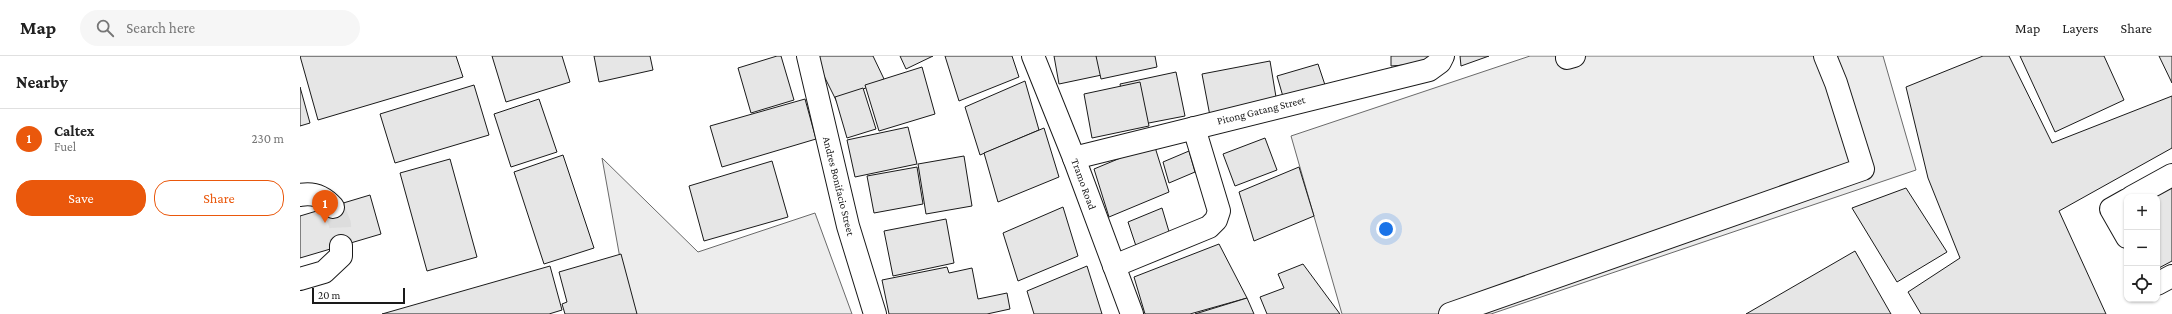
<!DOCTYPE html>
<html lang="en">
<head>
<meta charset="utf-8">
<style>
  :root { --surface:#fff; --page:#f6f6f6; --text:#222; --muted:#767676; --line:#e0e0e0; --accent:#ea580c }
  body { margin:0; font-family:"Crimson Pro",serif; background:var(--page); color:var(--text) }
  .controls { position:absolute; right:12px; bottom:12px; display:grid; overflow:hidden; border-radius:8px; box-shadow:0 1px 3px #0004 }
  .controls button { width:36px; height:36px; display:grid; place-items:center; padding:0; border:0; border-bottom:1px solid var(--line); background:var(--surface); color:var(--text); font:20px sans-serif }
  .scale { position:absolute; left:12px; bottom:10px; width:93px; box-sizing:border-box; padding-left:4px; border:2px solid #1a1a1a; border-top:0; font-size:11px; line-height:14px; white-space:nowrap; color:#1a1a1a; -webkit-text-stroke:3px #fff; paint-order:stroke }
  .you { position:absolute; left:1086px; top:173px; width:14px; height:14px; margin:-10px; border:3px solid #fff; border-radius:50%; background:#1a73e8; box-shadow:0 0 0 6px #1a73e833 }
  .badge { display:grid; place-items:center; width:26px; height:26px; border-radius:50%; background:var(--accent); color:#fff; font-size:13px; font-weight:700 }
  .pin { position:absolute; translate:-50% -33px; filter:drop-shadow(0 1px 2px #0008) }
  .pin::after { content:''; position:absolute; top:21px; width:14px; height:12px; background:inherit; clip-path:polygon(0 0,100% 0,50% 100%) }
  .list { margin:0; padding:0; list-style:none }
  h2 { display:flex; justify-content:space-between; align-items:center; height:52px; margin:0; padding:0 16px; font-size:17px }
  h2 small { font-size:13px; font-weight:400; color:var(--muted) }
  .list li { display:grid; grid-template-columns:26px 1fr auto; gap:12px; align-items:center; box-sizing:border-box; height:60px; padding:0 16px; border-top:1px solid var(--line) }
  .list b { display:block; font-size:15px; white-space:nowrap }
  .list p { margin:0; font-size:13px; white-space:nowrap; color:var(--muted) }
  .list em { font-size:13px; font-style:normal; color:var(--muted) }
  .actions { display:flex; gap:8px; padding:12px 16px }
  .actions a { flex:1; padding:9px 0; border:1px solid var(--accent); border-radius:16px; text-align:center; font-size:14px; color:var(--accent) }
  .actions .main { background:var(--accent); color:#fff }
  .icon { flex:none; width:22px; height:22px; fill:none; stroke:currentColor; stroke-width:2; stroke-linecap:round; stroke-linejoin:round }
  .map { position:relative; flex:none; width:1872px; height:258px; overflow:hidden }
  header { display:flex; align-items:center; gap:24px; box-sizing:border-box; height:56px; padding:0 20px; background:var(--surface); border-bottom:1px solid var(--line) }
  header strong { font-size:19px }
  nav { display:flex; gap:22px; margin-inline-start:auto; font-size:14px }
  .search { width:280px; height:36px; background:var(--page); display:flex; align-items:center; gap:10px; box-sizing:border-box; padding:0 14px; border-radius:22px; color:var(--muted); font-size:15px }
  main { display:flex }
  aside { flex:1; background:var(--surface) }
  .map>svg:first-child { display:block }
  .built { fill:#ededed; stroke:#6a6a6a }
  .building { fill:#e6e6e6; stroke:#1a1a1a }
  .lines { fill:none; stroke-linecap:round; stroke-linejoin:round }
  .minor-tunnel { stroke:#ddd; stroke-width:22; stroke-dasharray:22 11; stroke-linecap:butt }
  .minor-casing { stroke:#1a1a1a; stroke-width:24 }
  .minor { stroke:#fff; stroke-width:22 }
  .labels { text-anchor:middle; stroke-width:3; stroke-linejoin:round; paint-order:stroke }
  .street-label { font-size:11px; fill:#1a1a1a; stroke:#fff }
</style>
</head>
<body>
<header>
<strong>Map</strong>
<div class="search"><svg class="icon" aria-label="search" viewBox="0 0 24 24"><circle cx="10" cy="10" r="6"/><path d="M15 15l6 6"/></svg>Search here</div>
<nav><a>Map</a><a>Layers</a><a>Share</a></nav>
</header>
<main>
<aside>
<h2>Nearby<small></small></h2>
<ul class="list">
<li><span class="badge">1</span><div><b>Caltex</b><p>Fuel</p></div><em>230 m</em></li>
</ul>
<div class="actions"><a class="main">Save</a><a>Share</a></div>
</aside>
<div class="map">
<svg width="1872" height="258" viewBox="0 0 1872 258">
  <rect width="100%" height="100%" fill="#fff"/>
  <g class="built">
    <path d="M1230,0H1583L1616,114L1191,258H1042L991,80Z"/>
    <path d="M302,102L398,196L515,157L552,258H330Z"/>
  </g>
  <g class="building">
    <path d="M0,0H156L163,21L18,64Z"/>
    <path d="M192,0H262L270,26L206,46Z"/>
    <path d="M294,0H350L353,14L299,26Z"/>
    <path d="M477,0H481L494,44L451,57L438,12Z"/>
    <path d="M514,0H573L584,23L537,46Z"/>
    <path d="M600,0H633L606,13Z"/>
    <path d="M645,0H712L719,21L659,45Z"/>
    <path d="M754,0H813L816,16L759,28Z"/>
    <path d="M796,0H855L857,11L801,23Z"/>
    <path d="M1091,0H1130V7L1091,10Z"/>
    <path d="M1160,0H1189L1161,10Z"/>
    <path d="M1683,0H1709L1752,87L1872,40V92L1759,155L1806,258H1621L1608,236L1660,202L1628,122L1606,31Z"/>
    <path d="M1720,0H1804L1824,44L1755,76Z"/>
    <path d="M1859,0H1872V27Z"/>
    <path d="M970,5L977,47L910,60L902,18Z"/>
    <path d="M1018,8L1026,32L984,44L977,20Z"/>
    <path d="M622,11L635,58L579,75L565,29Z"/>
    <path d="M876,16L885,60L828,71L820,28Z"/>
    <path d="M725,25L739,74L680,99L665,51Z"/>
    <path d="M840,26L849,70L792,82L784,38Z"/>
    <path d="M174,29L189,79L95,107L80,58Z"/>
    <path d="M0,31L10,67L0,70Z"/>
    <path d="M563,32L576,73L547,82L535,41Z"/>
    <path d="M239,43L257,96L211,111L194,58Z"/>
    <path d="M505,43L516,83L422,111L410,70Z"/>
    <path d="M608,71L617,108L555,121L547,84Z"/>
    <path d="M744,72L759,121L698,146L684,97Z"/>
    <path d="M965,82L977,114L935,130L923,98Z"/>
    <path d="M854,88L869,136L809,161L794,113Z"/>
    <path d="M889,95L895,116L869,127L863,106Z"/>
    <path d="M263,99L294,192L244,208L214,116Z"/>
    <path d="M664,100L672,150L626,158L618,108Z"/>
    <path d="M150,103L177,201L127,215L100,117Z"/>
    <path d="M472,105L488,161L404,185L389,130Z"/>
    <path d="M617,111L623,148L574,157L567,120Z"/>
    <path d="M999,111L1014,160L954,185L939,136Z"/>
    <path d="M1872,131V205L1857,213V141H1854Z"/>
    <path d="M1606,132L1647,196L1597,226L1552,152Z"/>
    <path d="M70,139L81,178L0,202V160Z"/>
    <path d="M763,151L778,200L718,225L703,177Z"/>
    <path d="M862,152L870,179L837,193L828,166Z"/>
    <path d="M646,163L654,207L593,220L584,175Z"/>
    <path d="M919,188L947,242L890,258H845L834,221Z"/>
    <path d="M1555,195L1591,258H1446Z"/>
    <path d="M321,198L337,258H265L262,248L267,246L259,216Z"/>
    <path d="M1003,208L1040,258H967L960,241L984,232L978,218Z"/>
    <path d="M250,210L262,254L249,258H82Z"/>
    <path d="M787,210L802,258H734L727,235Z"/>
    <path d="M647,211L649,217L672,212L678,243L707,237L710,253L687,258H589L582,224Z"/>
    <path d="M947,242L954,258H895Z"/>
  </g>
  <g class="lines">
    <path class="minor-tunnel" d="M33,151L40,168L41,190"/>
    <g class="minor-casing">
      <g id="minor">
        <path d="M508,0L548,170L575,258"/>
        <path d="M733,0L774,102L832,258"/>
        <path d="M1267,2L1274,0"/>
        <path d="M774,102L1129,14L1140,6L1143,0"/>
        <path d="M0,139C14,136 24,141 33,151"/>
        <path d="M1832,141L1872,119"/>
        <path d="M1827,144L1811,153L1827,181"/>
        <path d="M814,210L909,171L916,164L919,155L894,72"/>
        <path d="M0,223L24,216L41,200V190"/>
        <path d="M1857,228L1872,220"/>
        <path d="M1150,258L1563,113L1536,27L1525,0"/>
      </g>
    </g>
    <use href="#minor" class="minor"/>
  </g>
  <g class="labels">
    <g class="street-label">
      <text transform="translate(961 54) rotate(-14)" y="4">Pitong Gatang Street</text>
      <text transform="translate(784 128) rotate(70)" y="4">Tramo Road</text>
      <text transform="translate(539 130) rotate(76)" y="4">Andres Bonifacio Street</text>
    </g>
  </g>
</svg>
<div class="controls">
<button>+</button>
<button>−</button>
<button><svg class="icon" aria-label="locate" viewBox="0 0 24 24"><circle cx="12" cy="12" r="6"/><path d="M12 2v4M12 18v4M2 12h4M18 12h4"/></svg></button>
</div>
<div class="scale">20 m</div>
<div class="you"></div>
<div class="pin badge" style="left:25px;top:167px">1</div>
</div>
</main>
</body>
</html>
